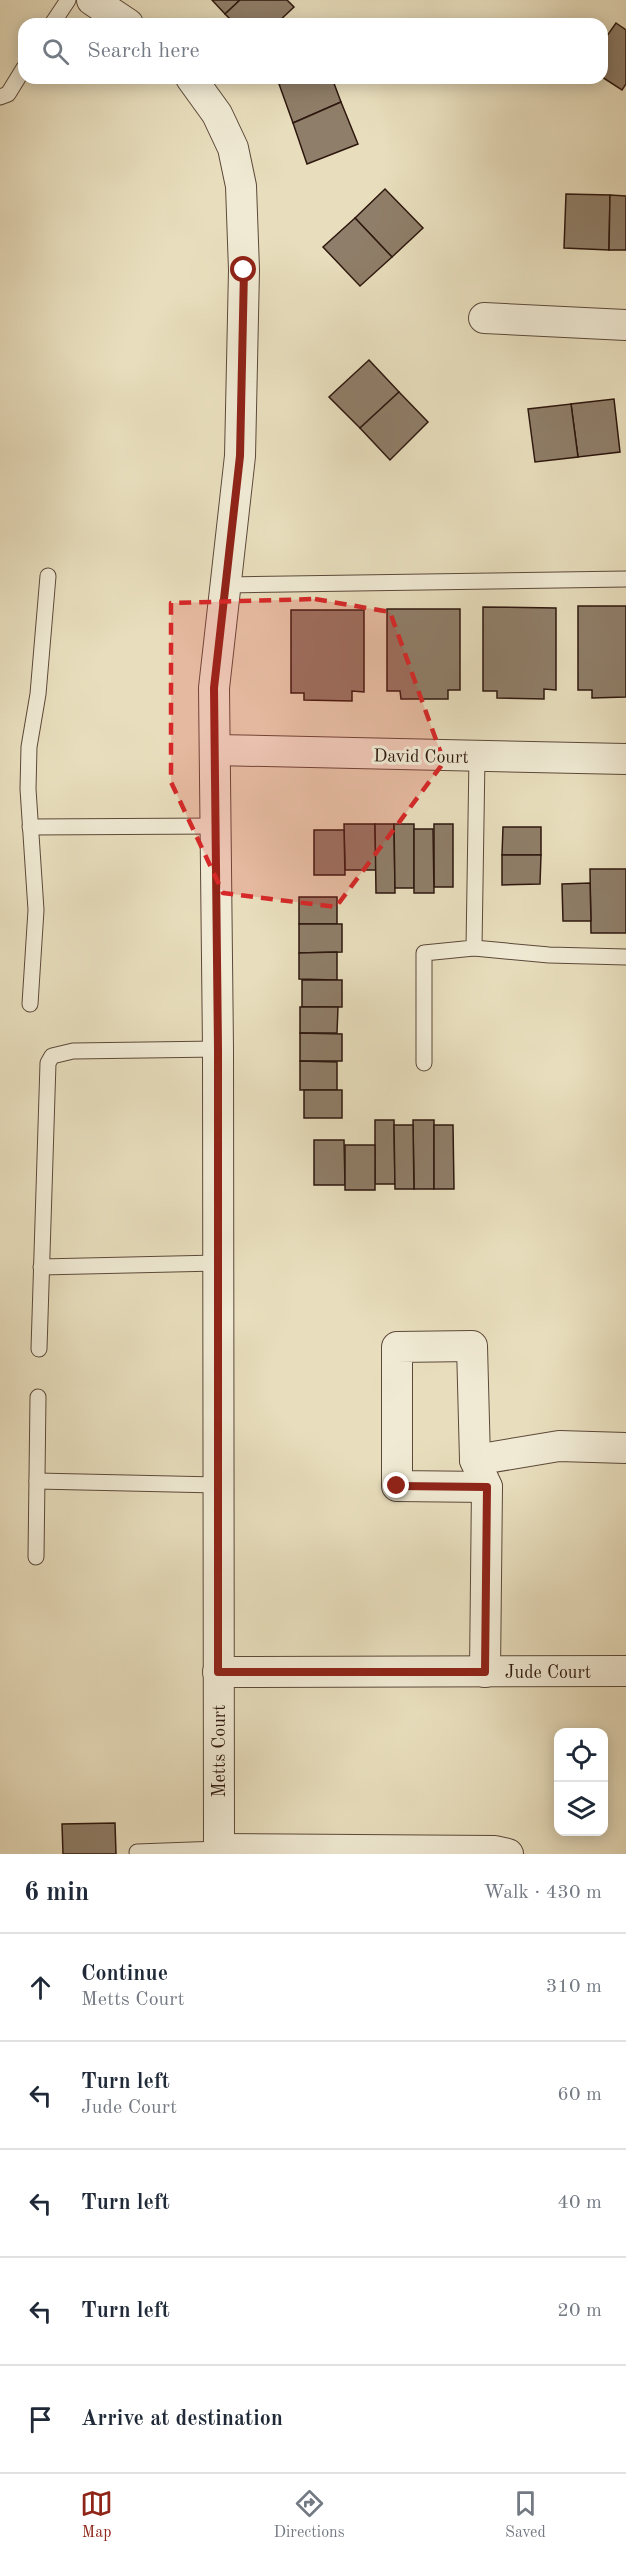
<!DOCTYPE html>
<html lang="en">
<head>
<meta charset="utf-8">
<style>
  :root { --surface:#fff; --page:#f2f2f3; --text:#1f2937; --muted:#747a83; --line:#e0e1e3; --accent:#8f2418 }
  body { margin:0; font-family:"Old Standard TT",serif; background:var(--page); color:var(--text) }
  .controls { position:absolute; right:18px; bottom:18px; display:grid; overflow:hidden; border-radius:12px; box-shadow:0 3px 15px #0003 }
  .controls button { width:54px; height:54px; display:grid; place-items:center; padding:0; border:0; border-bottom:2px solid var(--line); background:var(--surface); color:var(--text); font:30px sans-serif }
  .stop { position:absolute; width:18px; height:18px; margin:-14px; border:4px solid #8f2418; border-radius:50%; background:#fff }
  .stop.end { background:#8f2418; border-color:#fff; box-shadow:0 2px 6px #0008 }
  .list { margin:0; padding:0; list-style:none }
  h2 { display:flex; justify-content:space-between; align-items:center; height:78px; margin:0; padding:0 24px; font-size:26px }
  h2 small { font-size:20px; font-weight:400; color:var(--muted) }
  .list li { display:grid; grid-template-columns:39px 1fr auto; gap:18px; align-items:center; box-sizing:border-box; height:108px; padding:0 24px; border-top:2px solid var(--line) }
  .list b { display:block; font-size:22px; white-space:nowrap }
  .list p { margin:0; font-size:20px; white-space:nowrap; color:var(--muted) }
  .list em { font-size:20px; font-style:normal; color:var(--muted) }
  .icon { flex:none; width:33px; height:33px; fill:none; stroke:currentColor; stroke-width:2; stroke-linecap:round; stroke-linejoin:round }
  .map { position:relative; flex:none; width:626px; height:1854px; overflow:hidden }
  .search { position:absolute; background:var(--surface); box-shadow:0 3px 15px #0003; left:18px; right:18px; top:18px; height:66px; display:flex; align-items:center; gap:15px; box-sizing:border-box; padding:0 21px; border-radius:18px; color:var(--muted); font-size:22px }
  .sheet { height:618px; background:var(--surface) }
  nav { display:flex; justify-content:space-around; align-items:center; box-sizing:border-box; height:84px; border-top:2px solid var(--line); background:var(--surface); font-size:16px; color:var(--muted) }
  nav a { display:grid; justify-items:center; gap:3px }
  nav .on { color:var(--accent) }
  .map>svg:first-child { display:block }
  .building { fill:#8f7e69; stroke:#2e170e; stroke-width:1.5 }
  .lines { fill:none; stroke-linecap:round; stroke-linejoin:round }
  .service-casing { stroke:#5c493a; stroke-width:17 }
  .minor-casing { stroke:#5c493a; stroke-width:32 }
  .service { stroke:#f0ead4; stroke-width:15 }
  .minor { stroke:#f0ead4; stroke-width:30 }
  .route { stroke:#8f2418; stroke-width:8 }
  .marked { fill:#d62828; fill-opacity:0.2; stroke:#d62828; stroke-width:4.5; stroke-dasharray:12 8; stroke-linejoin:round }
  .labels { text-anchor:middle; stroke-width:6; stroke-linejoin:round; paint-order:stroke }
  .street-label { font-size:18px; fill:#2e170e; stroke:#f0ead4 }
</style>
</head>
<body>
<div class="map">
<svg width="626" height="1854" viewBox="0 0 626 1854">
  <rect width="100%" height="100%" fill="#e8debd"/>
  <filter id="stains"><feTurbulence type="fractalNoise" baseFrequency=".00333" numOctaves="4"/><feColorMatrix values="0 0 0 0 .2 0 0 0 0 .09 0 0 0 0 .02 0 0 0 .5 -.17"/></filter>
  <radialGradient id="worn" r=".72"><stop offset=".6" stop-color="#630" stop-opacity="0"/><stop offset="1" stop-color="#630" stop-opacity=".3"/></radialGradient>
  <g class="building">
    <path d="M212,0H240L225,14Z"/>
    <path d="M240,0H287L294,7L276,24H235L225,14Z"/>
    <path d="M616,23L626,30V84L622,90L602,77V43Z"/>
    <path d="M294,78H332L341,102L293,123L279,84Z"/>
    <path d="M341,102L358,144L307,164L293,123Z"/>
    <path d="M385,189L423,228L392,257L355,218Z"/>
    <path d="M566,194L610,195L609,250L564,248Z"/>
    <path d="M610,195L626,196V250H609Z"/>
    <path d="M355,218L392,257L360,286L323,247Z"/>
    <path d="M369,360L399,392L360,428L329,397Z"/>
    <path d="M399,392L428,422L390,460L360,428Z"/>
    <path d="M614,399L620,452L578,457L571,404Z"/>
    <path d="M571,404L578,457L535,462L528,409Z"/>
    <path d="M578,606H626V697L592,698V690H578Z"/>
    <path d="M483,607L556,608V690L544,689V699L497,698V691H483Z"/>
    <path d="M387,609H460V690H448V699H401L400,691H387Z"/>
    <path d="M291,610H364V692L352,691V701L304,700V693H291Z"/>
    <path d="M344,824H375L376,870H345Z"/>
    <path d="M375,824H394L395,893H376Z"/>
    <path d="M394,824H414V888H395Z"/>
    <rect x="434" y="824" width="19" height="63"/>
    <path d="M503,827H541V855H502Z"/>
    <path d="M414,829H433L434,893H414Z"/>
    <path d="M314,830H344L345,875H314Z"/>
    <path d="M502,855H541L540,884L502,885Z"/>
    <path d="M590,869H626V933H591Z"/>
    <path d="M590,883L591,921H563L562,884Z"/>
    <rect x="299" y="897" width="38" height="27"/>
    <path d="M299,924H342V952L299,953Z"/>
    <path d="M337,952V980L299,979V953Z"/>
    <rect x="302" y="980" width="40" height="27"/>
    <path d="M300,1007H338L337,1033H300Z"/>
    <path d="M300,1033L342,1034V1061H300Z"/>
    <path d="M300,1061L337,1062V1090H300Z"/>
    <rect x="304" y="1090" width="38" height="28"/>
    <path d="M375,1120H394L395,1184H375Z"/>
    <path d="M413,1120H434V1189H414Z"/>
    <path d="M394,1125H413L414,1189H395Z"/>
    <path d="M434,1125H453L454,1189H434Z"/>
    <path d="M314,1140H344L345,1185H314Z"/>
    <rect x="345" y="1145" width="30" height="45"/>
    <path d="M115,1823L116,1854H63L62,1824Z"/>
  </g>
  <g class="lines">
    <g class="service-casing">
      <g id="service">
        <path d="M52,24L68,0"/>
        <path d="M0,97L8,94L24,68"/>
        <path d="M227,585L626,579"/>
        <path d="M30,827L216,826"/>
        <path d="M474,948L549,955L626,957"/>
        <path d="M30,1004L36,910L28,789L29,747L38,694L48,576"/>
        <path d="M424,1063V953L474,948L477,757"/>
        <path d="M41,1267L217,1263"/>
        <path d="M39,1349L48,1063L52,1056L73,1051L218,1049"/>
        <path d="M37,1481L217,1485"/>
        <path d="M36,1557L38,1397"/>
        <path d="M137,1852L219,1849"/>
      </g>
    </g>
    <g class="minor-casing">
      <g id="minor">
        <path d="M92,0L128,24"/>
        <path d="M191,78L217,114L233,148L241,186L244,270L240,456L214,688L218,1049L219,1854"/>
        <path d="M484,318L626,325"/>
        <path d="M216,750L626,759"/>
        <path d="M475,1460L472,1346L397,1347V1486L487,1487"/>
        <path d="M218,1672L626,1671"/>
        <path d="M485,1672L487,1487L475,1460L559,1446L626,1448"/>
        <path d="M219,1849L495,1851L508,1854"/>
      </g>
    </g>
    <use href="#service" class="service"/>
    <use href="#minor" class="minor"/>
  </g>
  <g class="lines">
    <path class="route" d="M244,270L240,456L214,688L218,1049V1672H485L487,1487L397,1486"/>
  </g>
  <path class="marked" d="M315,599L390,612L444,762L336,907L223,893L171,782V603Z"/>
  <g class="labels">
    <g class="street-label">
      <text transform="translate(421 756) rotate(1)" y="6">David Court</text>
      <text x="548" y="1678">Jude Court</text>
      <text transform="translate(219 1751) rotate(-90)" y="6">Metts Court</text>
    </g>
  </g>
  <rect width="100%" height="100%" filter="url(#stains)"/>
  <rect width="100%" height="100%" fill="url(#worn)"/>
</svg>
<div class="controls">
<button><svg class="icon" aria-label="locate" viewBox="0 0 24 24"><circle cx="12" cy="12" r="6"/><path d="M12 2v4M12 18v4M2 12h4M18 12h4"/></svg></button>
<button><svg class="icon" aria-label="layers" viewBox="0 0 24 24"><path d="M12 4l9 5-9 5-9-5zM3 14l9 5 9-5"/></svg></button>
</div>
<div class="stop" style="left:244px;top:270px"></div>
<div class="stop end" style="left:397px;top:1486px"></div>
<div class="search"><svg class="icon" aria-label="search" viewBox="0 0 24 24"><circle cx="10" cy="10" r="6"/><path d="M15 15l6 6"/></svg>Search here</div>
</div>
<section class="sheet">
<h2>6 min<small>Walk · 430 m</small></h2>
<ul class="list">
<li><svg class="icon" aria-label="ahead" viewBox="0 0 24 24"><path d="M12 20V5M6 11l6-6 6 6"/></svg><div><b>Continue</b><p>Metts Court</p></div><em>310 m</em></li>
<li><svg class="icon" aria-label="left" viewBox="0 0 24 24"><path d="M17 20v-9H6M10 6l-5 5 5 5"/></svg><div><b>Turn left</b><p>Jude Court</p></div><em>60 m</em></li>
<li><svg class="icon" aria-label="left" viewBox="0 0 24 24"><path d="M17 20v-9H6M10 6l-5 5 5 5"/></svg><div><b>Turn left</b></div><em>40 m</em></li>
<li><svg class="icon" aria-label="left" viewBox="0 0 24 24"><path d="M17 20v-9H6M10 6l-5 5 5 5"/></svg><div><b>Turn left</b></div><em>20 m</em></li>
<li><svg class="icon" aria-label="arrive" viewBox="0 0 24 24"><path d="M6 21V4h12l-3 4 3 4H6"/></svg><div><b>Arrive at destination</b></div></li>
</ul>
</section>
<nav>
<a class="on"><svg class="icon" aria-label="map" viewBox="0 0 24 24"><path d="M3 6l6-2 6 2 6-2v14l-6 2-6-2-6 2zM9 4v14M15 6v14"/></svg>Map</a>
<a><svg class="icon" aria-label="directions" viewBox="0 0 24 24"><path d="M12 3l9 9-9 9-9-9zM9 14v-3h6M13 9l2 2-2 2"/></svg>Directions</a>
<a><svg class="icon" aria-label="saved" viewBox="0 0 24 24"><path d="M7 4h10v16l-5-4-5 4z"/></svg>Saved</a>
</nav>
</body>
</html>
